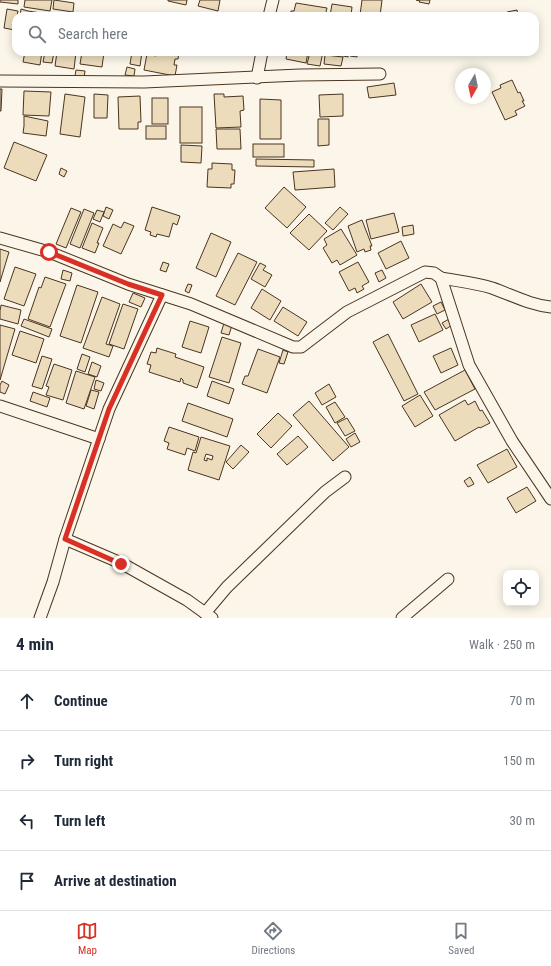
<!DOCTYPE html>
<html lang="en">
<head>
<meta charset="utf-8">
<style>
  :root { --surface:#fff; --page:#f2f2f3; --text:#1f2937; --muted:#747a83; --line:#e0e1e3; --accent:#d93025 }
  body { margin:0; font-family:"Roboto Condensed",sans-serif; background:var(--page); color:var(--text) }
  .controls { position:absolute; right:12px; bottom:12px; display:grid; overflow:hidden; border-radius:8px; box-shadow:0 2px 10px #0003 }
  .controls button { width:36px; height:36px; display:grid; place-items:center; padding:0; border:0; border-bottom:1px solid var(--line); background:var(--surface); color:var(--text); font:20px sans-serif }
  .compass { position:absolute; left:455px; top:68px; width:36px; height:36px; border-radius:50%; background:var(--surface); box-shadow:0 2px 10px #0003; rotate:189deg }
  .stop { position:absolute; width:12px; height:12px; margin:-9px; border:3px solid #d93025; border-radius:50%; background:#fff }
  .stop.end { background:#d93025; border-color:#fff; box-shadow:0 1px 4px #0008 }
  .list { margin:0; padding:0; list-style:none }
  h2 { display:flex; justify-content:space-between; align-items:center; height:52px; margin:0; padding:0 16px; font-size:17px }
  h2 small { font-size:13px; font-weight:400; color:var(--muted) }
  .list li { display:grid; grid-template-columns:26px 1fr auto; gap:12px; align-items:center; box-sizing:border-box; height:60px; padding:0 16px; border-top:1px solid var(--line) }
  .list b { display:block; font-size:15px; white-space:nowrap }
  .list em { font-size:13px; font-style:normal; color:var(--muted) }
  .icon { flex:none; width:22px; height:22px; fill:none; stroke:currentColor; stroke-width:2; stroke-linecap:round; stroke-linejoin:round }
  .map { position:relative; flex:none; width:551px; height:618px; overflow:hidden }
  .search { position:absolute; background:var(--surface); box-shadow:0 2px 10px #0003; left:12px; right:12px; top:12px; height:44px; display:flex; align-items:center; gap:10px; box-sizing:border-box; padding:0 14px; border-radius:12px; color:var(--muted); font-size:15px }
  .sheet { height:292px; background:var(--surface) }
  nav { display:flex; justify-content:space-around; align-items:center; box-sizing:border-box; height:56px; border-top:1px solid var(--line); background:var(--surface); font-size:11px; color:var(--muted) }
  nav a { display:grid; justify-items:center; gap:2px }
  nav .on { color:var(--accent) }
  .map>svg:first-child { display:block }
  .building { fill:#ecdcbc; stroke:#4a3520; fill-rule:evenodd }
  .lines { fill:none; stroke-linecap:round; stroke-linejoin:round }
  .street-casing { stroke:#4a3520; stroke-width:13 }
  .street { stroke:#fbf6e9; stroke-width:11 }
  .route { stroke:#d93025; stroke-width:5 }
</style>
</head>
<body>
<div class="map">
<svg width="551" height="618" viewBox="0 0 551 618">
  <rect width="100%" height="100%" fill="#fbf6e9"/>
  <g class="building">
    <path d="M0,0H18V4L0,2Z"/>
    <path d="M25,0H52L50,11L24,7Z"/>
    <path d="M54,0L74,3L73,12L53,9Z"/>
    <path d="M168,0H187L186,5L168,1Z"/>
    <path d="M200,0H220L218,11L198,6Z"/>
    <path d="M362,0H382L380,16L360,15Z"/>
    <path d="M416,0H430L429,4L419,2L420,1Z"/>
    <path d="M296,3L327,8L325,16H290L291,11H294Z"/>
    <path d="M332,4L352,7L351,16H330Z"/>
    <path d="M7,9L18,11L17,16H16L15,30L4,28Z"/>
    <path d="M21,9L28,11L60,16H20Z"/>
    <path d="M517,10L518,16H508L507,12Z"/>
    <path d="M25,52H42L40,65L23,62Z"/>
    <path d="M45,52H54L52,63L43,62Z"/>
    <path d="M57,52H76L74,69L55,66Z"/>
    <path d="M82,52H104L102,67L80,64Z"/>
    <path d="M132,52H142L140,66L130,64Z"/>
    <path d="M150,52H179L178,59H175L174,65H177L175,76L144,70L147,54L156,56V53Z"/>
    <path d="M287,52H308L306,63L286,59Z"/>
    <path d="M310,52H323L320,66L307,64Z"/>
    <path d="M324,52H349L348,57Z"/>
    <path d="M351,52H361V55L357,54V57L350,56Z"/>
    <path d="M325,55L343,57L341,66L324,64Z"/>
    <path d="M127,67L135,69L134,76L125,75Z"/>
    <path d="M76,70L85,71L84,78L75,76Z"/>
    <path d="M512,80L518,93L520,92L524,101H522L525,106L515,111L517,115L505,120L492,92L501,88L500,85Z"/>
    <path d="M394,83L396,95L369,98L367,87Z"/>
    <path d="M0,89H2L1,111H0Z"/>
    <path d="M24,91L51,92L49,116L23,115Z"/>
    <path d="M65,94L85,97L80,137L60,134Z"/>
    <path d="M94,94L108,95L107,118H94Z"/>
    <path d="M214,94H224V97L243,96L244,110L240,111L241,127L216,128Z"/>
    <path d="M343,94V116L320,117L319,95Z"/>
    <path d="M140,96L141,122H138V129H119L118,97Z"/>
    <rect x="152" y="98" width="16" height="26"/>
    <path d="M260,99L281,100V139H260Z"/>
    <rect x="180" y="107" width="22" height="36"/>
    <path d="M24,116L48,121L46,136L23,133L24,126Z"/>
    <path d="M318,119H329V145L318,146Z"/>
    <rect x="146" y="126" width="20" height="13"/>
    <path d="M216,129H240L241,149H217Z"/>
    <path d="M14,142L47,155L36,181L4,168Z"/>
    <rect x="253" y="144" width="31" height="13"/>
    <path d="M181,145L202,146L201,163L181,162Z"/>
    <path d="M256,159L314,160V167L256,166Z"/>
    <path d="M212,163L232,164V170H235L234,184H231V188L207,187L208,169H212Z"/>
    <path d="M61,168L67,171L64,177L59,174Z"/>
    <path d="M334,169L335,187L295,190L293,172Z"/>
    <path d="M284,187L306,207L287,228L265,208Z"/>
    <path d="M106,207L113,210L109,219L103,216Z"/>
    <path d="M152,207L180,216L177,225L173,223L169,237L157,234L156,237L150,235L151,232L145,230Z"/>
    <path d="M340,207L348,214L333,230L325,223Z"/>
    <path d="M71,208L81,212L66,248L56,244Z"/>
    <path d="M84,209L94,213L80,248L70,244Z"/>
    <path d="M97,210L104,212L100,222L93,219Z"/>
    <path d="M394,213L399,232L371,239L366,220Z"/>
    <path d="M309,214L327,231L309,250L290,233Z"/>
    <path d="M362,220L372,246H370L371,250L365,252L364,249L357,252L348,226Z"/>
    <path d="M124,222L134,226L121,254L103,246L113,224L121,228Z"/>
    <path d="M92,223L103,228L97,243H99L95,253L82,248Z"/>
    <path d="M413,225L414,234L403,236L402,227Z"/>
    <path d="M341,229L357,255L340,265L337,260L332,263L323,248L327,245L324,239Z"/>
    <path d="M211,233L231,242L216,277L196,268Z"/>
    <path d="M401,241L409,258L386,269L378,253Z"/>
    <path d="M0,249L9,252L0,282Z"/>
    <path d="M238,253L257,262L235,305L216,296Z"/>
    <path d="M163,262L169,264L166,272L160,270Z"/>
    <path d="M358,262L369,282L362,286L364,289L357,293L355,288L349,291L339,272Z"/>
    <path d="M260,263L266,266L263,270L272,275L265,287L251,279Z"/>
    <path d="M15,267L36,274L24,306L4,299Z"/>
    <path d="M63,270L72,273L70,281L61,279Z"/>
    <path d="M382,270L386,278L379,282L375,273Z"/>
    <path d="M45,277L66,284L50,327L28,319L39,287L41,288Z"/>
    <path d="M188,284L192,285L189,293L185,291Z"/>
    <path d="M421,284L432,302L403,319L393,302Z"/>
    <path d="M77,285L98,292L81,343L60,336Z"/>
    <path d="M262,289L281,301L270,320L251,308Z"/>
    <path d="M133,293L145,298L141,307L129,302Z"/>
    <path d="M102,297L120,304L106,344L113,346L109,357L83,348Z"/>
    <path d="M441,302L445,310L437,314L433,306Z"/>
    <path d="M123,304L138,309L124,349L109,344Z"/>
    <path d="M1,305L21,310L18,324L0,319V311Z"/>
    <path d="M283,307L307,322L298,336L274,321Z"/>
    <path d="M435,314L443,330L419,342L411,325Z"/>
    <path d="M24,319L52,329L49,337L21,326Z"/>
    <path d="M449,319L452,325L446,329L442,323Z"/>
    <path d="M190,321L209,327L201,353L182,347Z"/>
    <path d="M224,323L232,325L229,335L221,333Z"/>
    <path d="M0,325L15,329L0,380Z"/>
    <path d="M20,331L44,339L36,363L12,355Z"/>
    <path d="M388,334L418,394L404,401L373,342Z"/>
    <path d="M222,337L241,343L229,383L209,377Z"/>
    <path d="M157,348L176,354L175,357L204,367L197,388L183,383V380L181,378L180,382L149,372L151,365L147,364L151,352L156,353Z"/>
    <path d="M451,348L458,365L441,373L433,356Z"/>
    <path d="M258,349L280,357L267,393L242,384L245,376H248Z"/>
    <path d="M283,350L288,352L284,364L279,363Z"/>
    <path d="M82,354L90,357L85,372L77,369Z"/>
    <path d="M42,356L52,359L42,389L32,386Z"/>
    <path d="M92,362L101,366L97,377L88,374Z"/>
    <path d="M54,364L72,370L63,400L46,395L49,387L46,386Z"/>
    <path d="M465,370L475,389L435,410L424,392Z"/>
    <path d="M76,371L95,377L84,409L66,403Z"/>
    <path d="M96,380L104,383L101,391L94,389Z"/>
    <path d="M2,381L9,385L5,394L0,392V385Z"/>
    <path d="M212,381L234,389L229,404L207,396Z"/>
    <path d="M329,384L336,397L322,405L315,393Z"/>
    <path d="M91,390L99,392L94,409L86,406Z"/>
    <path d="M33,392L50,398L47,407L30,401Z"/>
    <path d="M420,395L433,416L415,427L402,406Z"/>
    <path d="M465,400L468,405L475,401L480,411L482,410L490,423L480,428L479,427L455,441L439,415Z"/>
    <path d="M309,401L349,447L333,461L293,415Z"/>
    <path d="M335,402L345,417L335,423L326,407Z"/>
    <path d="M188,403L233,419L227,437L182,421Z"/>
    <path d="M278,413L292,426L271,448L257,434Z"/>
    <path d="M347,418L355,431L345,436L337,423Z"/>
    <path d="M169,427L199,437L195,451L187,448L185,455L167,449L169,443L164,441Z"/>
    <path d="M355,433L360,442L351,447L346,439Z"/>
    <path d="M298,436L308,447L287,465L277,454Z"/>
    <path d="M201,437L230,446L219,480L188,470L193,452L196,453ZM206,454L213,456L212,460L207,458V461L204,460Z"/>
    <path d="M241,445L249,452L233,469L226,462Z"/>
    <path d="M507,449L517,467L488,483L477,465Z"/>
    <path d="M470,477L474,484L468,487L464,481Z"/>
    <path d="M527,487L536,501L516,513L507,498Z"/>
  </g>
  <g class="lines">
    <g class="street-casing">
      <g id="street">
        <path d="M269,16L273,0"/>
        <path d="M257,78L262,52"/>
        <path d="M0,81L144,82L300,75L380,74"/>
        <path d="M0,238L49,252L128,284L191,304L293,347H301L347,312L425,272L434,273L441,278L469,365L512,441L551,499"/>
        <path d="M441,278C458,281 476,283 492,288C512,295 530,305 551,307"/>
        <path d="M0,406L99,439"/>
        <path d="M65,539L109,409L162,295"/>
        <path d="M205,613L227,587L325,492L345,477"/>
        <path d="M40,618L53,582L65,539L121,563L187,600L212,618"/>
        <path d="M402,618L448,579"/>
      </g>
    </g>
    <use href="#street" class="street"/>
  </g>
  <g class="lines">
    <path class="route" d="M49,252L128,284L162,295L109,409L65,539L121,564"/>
  </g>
</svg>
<div class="controls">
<button><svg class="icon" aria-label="locate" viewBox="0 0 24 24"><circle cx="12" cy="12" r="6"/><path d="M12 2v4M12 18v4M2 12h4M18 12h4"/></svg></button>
</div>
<svg class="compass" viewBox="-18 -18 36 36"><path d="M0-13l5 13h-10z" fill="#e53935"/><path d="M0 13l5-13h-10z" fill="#747a83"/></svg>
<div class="stop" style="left:49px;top:252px"></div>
<div class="stop end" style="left:121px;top:564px"></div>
<div class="search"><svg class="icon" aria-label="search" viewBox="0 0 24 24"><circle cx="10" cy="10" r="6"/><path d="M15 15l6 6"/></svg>Search here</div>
</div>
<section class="sheet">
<h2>4 min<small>Walk · 250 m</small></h2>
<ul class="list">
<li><svg class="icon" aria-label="ahead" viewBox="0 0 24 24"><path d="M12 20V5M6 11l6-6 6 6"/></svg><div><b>Continue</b></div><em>70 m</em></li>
<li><svg class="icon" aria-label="right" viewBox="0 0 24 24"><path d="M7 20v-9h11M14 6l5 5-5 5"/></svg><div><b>Turn right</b></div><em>150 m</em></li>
<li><svg class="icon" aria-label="left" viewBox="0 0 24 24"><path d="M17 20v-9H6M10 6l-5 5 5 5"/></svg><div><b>Turn left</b></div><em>30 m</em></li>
<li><svg class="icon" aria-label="arrive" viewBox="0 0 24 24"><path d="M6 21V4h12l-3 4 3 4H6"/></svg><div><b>Arrive at destination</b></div></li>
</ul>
</section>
<nav>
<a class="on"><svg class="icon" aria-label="map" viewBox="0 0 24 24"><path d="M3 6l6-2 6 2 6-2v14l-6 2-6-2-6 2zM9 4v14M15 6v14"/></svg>Map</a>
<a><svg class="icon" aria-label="directions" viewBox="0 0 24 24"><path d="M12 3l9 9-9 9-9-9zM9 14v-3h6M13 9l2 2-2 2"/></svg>Directions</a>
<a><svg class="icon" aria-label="saved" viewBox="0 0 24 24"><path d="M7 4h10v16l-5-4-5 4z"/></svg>Saved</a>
</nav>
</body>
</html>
